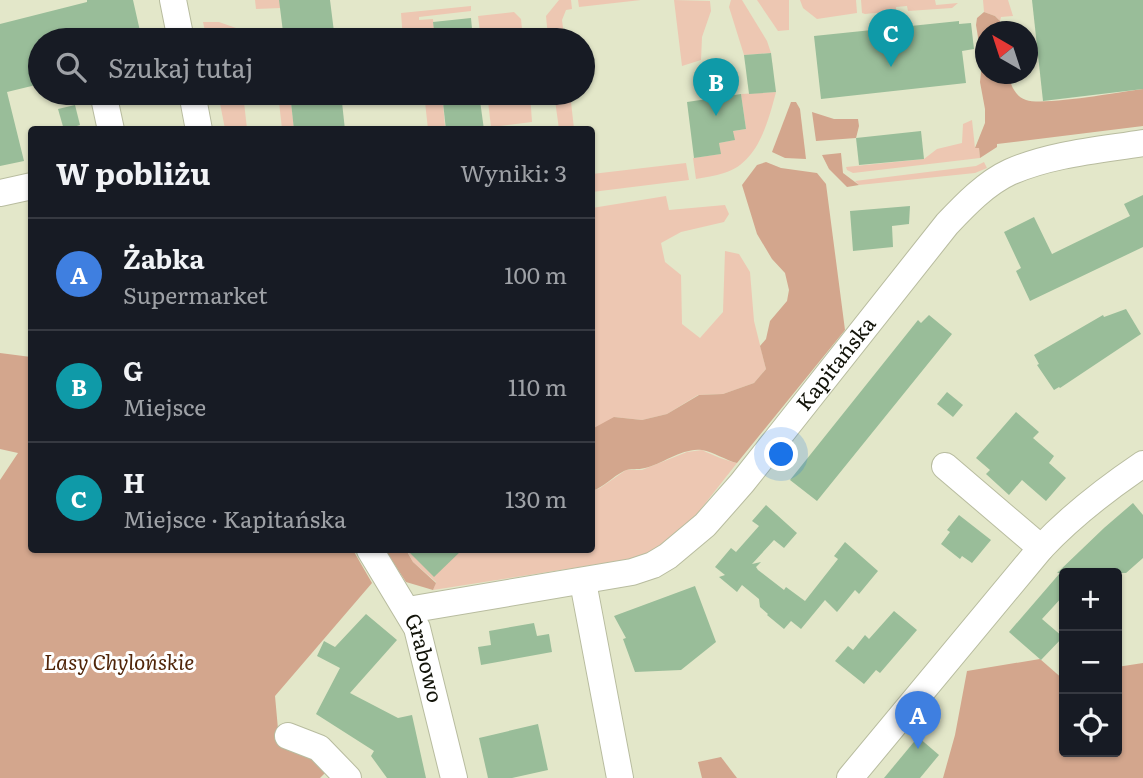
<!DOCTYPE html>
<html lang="pl">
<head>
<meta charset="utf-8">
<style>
  :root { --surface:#171b24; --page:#20242c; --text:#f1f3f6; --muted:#9ea1a6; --line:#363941; --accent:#4f66db }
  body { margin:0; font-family:Literata,serif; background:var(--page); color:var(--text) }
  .controls { position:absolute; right:21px; bottom:21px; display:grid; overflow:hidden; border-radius:7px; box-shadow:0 2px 5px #0004 }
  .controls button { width:63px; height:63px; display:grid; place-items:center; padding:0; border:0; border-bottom:2px solid var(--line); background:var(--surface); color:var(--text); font:35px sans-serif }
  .compass { position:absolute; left:975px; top:21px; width:63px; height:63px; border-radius:50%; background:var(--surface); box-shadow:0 2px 5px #0004; rotate:321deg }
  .you { position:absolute; left:782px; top:455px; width:24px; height:24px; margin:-18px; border:5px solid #fff; border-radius:50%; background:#1a73e8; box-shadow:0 0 0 10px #1a73e833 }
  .badge { display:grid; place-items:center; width:46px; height:46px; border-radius:50%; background:var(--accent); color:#fff; font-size:23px; font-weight:700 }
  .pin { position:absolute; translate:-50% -58px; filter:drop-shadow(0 2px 4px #0008) }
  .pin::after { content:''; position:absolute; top:37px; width:24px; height:21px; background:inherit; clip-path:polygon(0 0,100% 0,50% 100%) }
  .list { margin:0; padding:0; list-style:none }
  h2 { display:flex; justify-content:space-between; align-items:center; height:91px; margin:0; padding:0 28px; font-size:30px }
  h2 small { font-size:23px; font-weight:400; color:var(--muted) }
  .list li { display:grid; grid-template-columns:46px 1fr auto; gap:21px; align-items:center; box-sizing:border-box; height:112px; padding:0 28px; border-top:2px solid var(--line) }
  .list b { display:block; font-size:26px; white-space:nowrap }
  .list p { margin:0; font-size:23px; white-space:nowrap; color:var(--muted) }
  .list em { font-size:23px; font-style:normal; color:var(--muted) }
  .icon { flex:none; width:38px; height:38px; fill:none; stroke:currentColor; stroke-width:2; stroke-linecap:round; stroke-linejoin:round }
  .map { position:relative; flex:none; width:1143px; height:778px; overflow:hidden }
  .search { position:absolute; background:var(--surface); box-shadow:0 2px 5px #0004; left:28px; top:28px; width:567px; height:77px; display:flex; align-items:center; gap:18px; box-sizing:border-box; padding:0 24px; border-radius:38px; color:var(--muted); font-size:26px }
  .panel { position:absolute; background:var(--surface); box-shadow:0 2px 5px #0004; left:28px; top:126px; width:567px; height:427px; border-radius:7px }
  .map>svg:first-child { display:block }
  .green { fill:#edc7b2 }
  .forest { fill:#d3a68d }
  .building { fill:#99bd99 }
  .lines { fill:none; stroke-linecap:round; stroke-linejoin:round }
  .minor-casing { stroke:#b8bc9f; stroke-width:28 }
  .minor { stroke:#fff; stroke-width:26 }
  .labels { text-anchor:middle; stroke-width:6; stroke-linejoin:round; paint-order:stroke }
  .street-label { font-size:21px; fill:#13140a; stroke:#fff }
  .park-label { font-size:21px; font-style:italic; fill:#502509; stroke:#fff }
</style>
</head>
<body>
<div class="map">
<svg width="1143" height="778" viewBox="0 0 1143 778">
  <rect width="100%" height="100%" fill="#e3e7c9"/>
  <g class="green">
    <path d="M255,0H280L281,8L256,9Z"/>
    <path d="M559,0H571L572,9L566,10L562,20L564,36L548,37L546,16Z"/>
    <path d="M578,0H641L579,7Z"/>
    <path d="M674,0L710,1L711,11L702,37L701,60L682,66Z"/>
    <path d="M731,0H742L767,41L771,53L744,55L729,7Z"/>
    <path d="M757,0H789V30L778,31Z"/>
    <path d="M800,0H856L857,13L817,19L803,8Z"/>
    <path d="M861,0H935L936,5L958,3L952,8L908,11L907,6L896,7V11L865,14L862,13Z"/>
    <path d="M983,0H1008L1013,16L1001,17L1000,21L995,16L984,12Z"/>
    <path d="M471,6V11L419,17V20L433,19L435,40H403L401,13Z"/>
    <path d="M514,12L521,19L523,40H481L478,16Z"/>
    <path d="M203,22H219L236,28L237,40H207Z"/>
    <path d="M776,92C768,122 758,163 724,173C715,176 705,177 696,179L693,158L720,154L719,143L734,140L733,131L746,129L741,94Z"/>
    <path d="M218,93H243L247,129H225Z"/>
    <path d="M278,93H290L294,129H282Z"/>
    <path d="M424,93H442L445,126H442L443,129H428Z"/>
    <path d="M487,93H530L532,122L491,127Z"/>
    <path d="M554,93H570L574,129H559Z"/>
    <path d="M972,120L975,148L979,147L980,158L853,173L847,170L846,167L924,159L937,149L962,143L963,124Z"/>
    <path d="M984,162L987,168L975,173L859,185L855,181L976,166Z"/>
    <path d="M686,163L689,180L592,192V174Z"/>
    <path d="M666,196L669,210L725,205L729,214L724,222L681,232L661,243L665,262L681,275L682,324L700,338L723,312L725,251L739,254L750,272L754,321L766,369L754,383L723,394L698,395L667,414L642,420L614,417L592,468V208Z"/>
    <path d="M702,450C712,455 727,461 737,463L689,524L665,545L637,558L433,590L436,582L413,562L407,551L406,550H592V491L600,488L626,470H642L687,452Z"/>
  </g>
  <g class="forest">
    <path d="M984,12L995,16L1000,21V31L986,32V74H1008C1010,83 1015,97 1026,100C1044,106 1119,92 1143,89V126L997,144V147L980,158L979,148H975L985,123V109L980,82L982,62L976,25L977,18Z"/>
    <path d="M791,102H796L800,109L806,159L785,158L772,152Z"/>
    <path d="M812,112L834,119H858L859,126L856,138L816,141Z"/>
    <path d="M841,153L843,173L859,185L847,187L829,169L822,155Z"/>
    <path d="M766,162L781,168L817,173L826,184L845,330L737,463C725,460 714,452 702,450C684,447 662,464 645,468C638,470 630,468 624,471C612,477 604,487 592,491V429L614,417L642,420L667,414L699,395L723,394L754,383L766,369L760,346L766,339L770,321L787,301L789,290L785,273L772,259L757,234L742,185L757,165Z"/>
    <path d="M0,353L31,357L32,550H353L372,583L275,696L278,729L328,770L320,778H0V480L18,453L0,449Z"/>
    <path d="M385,550H406L413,562L436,583L433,590L406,582Z"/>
    <path d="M1040,659L1064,680V752H1117V667L1143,663V778H943L955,735L967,671Z"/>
    <path d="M721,757L737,778H702L698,762Z"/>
  </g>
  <g class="building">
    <path d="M87,0H133L142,40H40V84L7,92L24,161L0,166V24L87,2Z"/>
    <path d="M279,0H330L335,40H284Z"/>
    <path d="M1032,0H1143V89L1043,101Z"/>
    <path d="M471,18L473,40H435L433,22Z"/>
    <path d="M959,21V24L971,23L974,49L962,51L966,83L821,99L814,36Z"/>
    <path d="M771,53L776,92L749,94L744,55Z"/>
    <path d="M290,93H341L345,130H294Z"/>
    <path d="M442,93H479L484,130H446Z"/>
    <path d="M741,94L746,129L733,131L735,140L719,143L721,154L694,158L687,102Z"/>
    <path d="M75,105L80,125L64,130L58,109Z"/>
    <path d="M921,131L924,159L859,165L856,138Z"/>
    <path d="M1143,195V247L1030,301L1016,271L1021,268L1004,232L1034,217L1052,254L1130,216L1124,204Z"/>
    <path d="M910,206L909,224L892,226L893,247L853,251L850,211Z"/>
    <path d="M1126,309L1141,334L1060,388L1059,387L1054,390L1037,365L1039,364L1034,355L1103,315L1104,317Z"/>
    <path d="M929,315L952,334L817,501L790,480L918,320L921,323Z"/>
    <path d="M947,392L963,405L953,417L937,404Z"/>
    <path d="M1016,412L1039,432L1033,438L1054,456L1049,463L1066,478L1046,501L1022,480L1009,495L986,474L990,470L976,458Z"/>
    <path d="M1133,503L1143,515V558L1126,573H1064V595L1042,619L1063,637L1041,660L1009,632L1060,573H1057L1104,528Z"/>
    <path d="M766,505L797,533L784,548L774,540L752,564L761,562L756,567L758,570L784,590L786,587L805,601L838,559L834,556L845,542L878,571L859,594L855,590L837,612L825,600L801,629L791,621L784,629L767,615L768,614L760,607L759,599L742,585L737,592L719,577L725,575L715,567L731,548L736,552L759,526L752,521Z"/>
    <path d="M959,515L991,540L972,563L962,556L960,559L941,544L950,532L947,530Z"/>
    <path d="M407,550H462L434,577Z"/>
    <path d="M695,586L716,642L681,670L635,672L623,639L626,638L614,616Z"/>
    <path d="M894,611L917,630L880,673L876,670L864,684L835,661L848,646L853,650L865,635L869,639Z"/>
    <path d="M366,614L397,640L350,693L398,718L412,715L426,778H387L371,756L374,751L316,714L340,668L317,656L324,641L335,647Z"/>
    <path d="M534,623L537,636L549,634L552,652L481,665L478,647L491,645L489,631Z"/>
    <path d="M538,724L548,770L512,778H488L479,738Z"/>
    <path d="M918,737L939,755L920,778H884Z"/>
  </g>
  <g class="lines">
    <g class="minor-casing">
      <g id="minor">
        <path d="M173,0L181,40"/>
        <path d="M103,93L111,130"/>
        <path d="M192,93L199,130"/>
        <path d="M0,193L32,186"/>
        <path d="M945,466L1041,548"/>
        <path id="s1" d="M370,550L417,628L454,778"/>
        <path d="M583,582L620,778"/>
        <path id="s2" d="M408,610L632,572L653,565L668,556L705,525L742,483L947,224C965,205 986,183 1010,172C1051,154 1099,150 1143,143"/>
        <path d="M288,736L319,748L348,778"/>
        <path d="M850,778L1041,548C1072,515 1106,489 1143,464"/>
      </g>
    </g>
    <use href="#minor" class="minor"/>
  </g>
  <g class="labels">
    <g class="street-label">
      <text dy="7" stroke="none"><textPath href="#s2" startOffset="523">Kapitańska</textPath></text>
      <text dy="7" stroke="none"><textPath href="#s1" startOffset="122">Grabowo</textPath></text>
    </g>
    <g class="park-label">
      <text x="119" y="670">Lasy Chylońskie</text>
    </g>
  </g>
</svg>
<div class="controls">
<button>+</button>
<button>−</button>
<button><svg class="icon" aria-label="locate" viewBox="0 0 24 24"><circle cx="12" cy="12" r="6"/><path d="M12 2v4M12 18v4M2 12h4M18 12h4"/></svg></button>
</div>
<svg class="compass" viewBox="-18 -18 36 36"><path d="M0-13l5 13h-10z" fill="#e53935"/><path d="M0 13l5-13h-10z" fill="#9ea1a6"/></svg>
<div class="you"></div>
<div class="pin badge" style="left:918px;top:749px;background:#3f7fe0">A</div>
<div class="pin badge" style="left:716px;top:116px;background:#0f9aa8">B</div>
<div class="pin badge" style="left:891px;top:67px;background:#0f9aa8">C</div>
<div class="search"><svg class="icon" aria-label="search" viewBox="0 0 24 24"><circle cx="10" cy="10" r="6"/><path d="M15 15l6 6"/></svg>Szukaj tutaj</div>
<section class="panel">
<h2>W pobliżu<small>Wyniki: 3</small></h2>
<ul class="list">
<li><span class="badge" style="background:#3f7fe0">A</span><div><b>Żabka</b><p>Supermarket</p></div><em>100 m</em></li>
<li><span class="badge" style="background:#0f9aa8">B</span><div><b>G</b><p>Miejsce</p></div><em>110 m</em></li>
<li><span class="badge" style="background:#0f9aa8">C</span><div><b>H</b><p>Miejsce · Kapitańska</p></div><em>130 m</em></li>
</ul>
</section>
</div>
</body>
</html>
